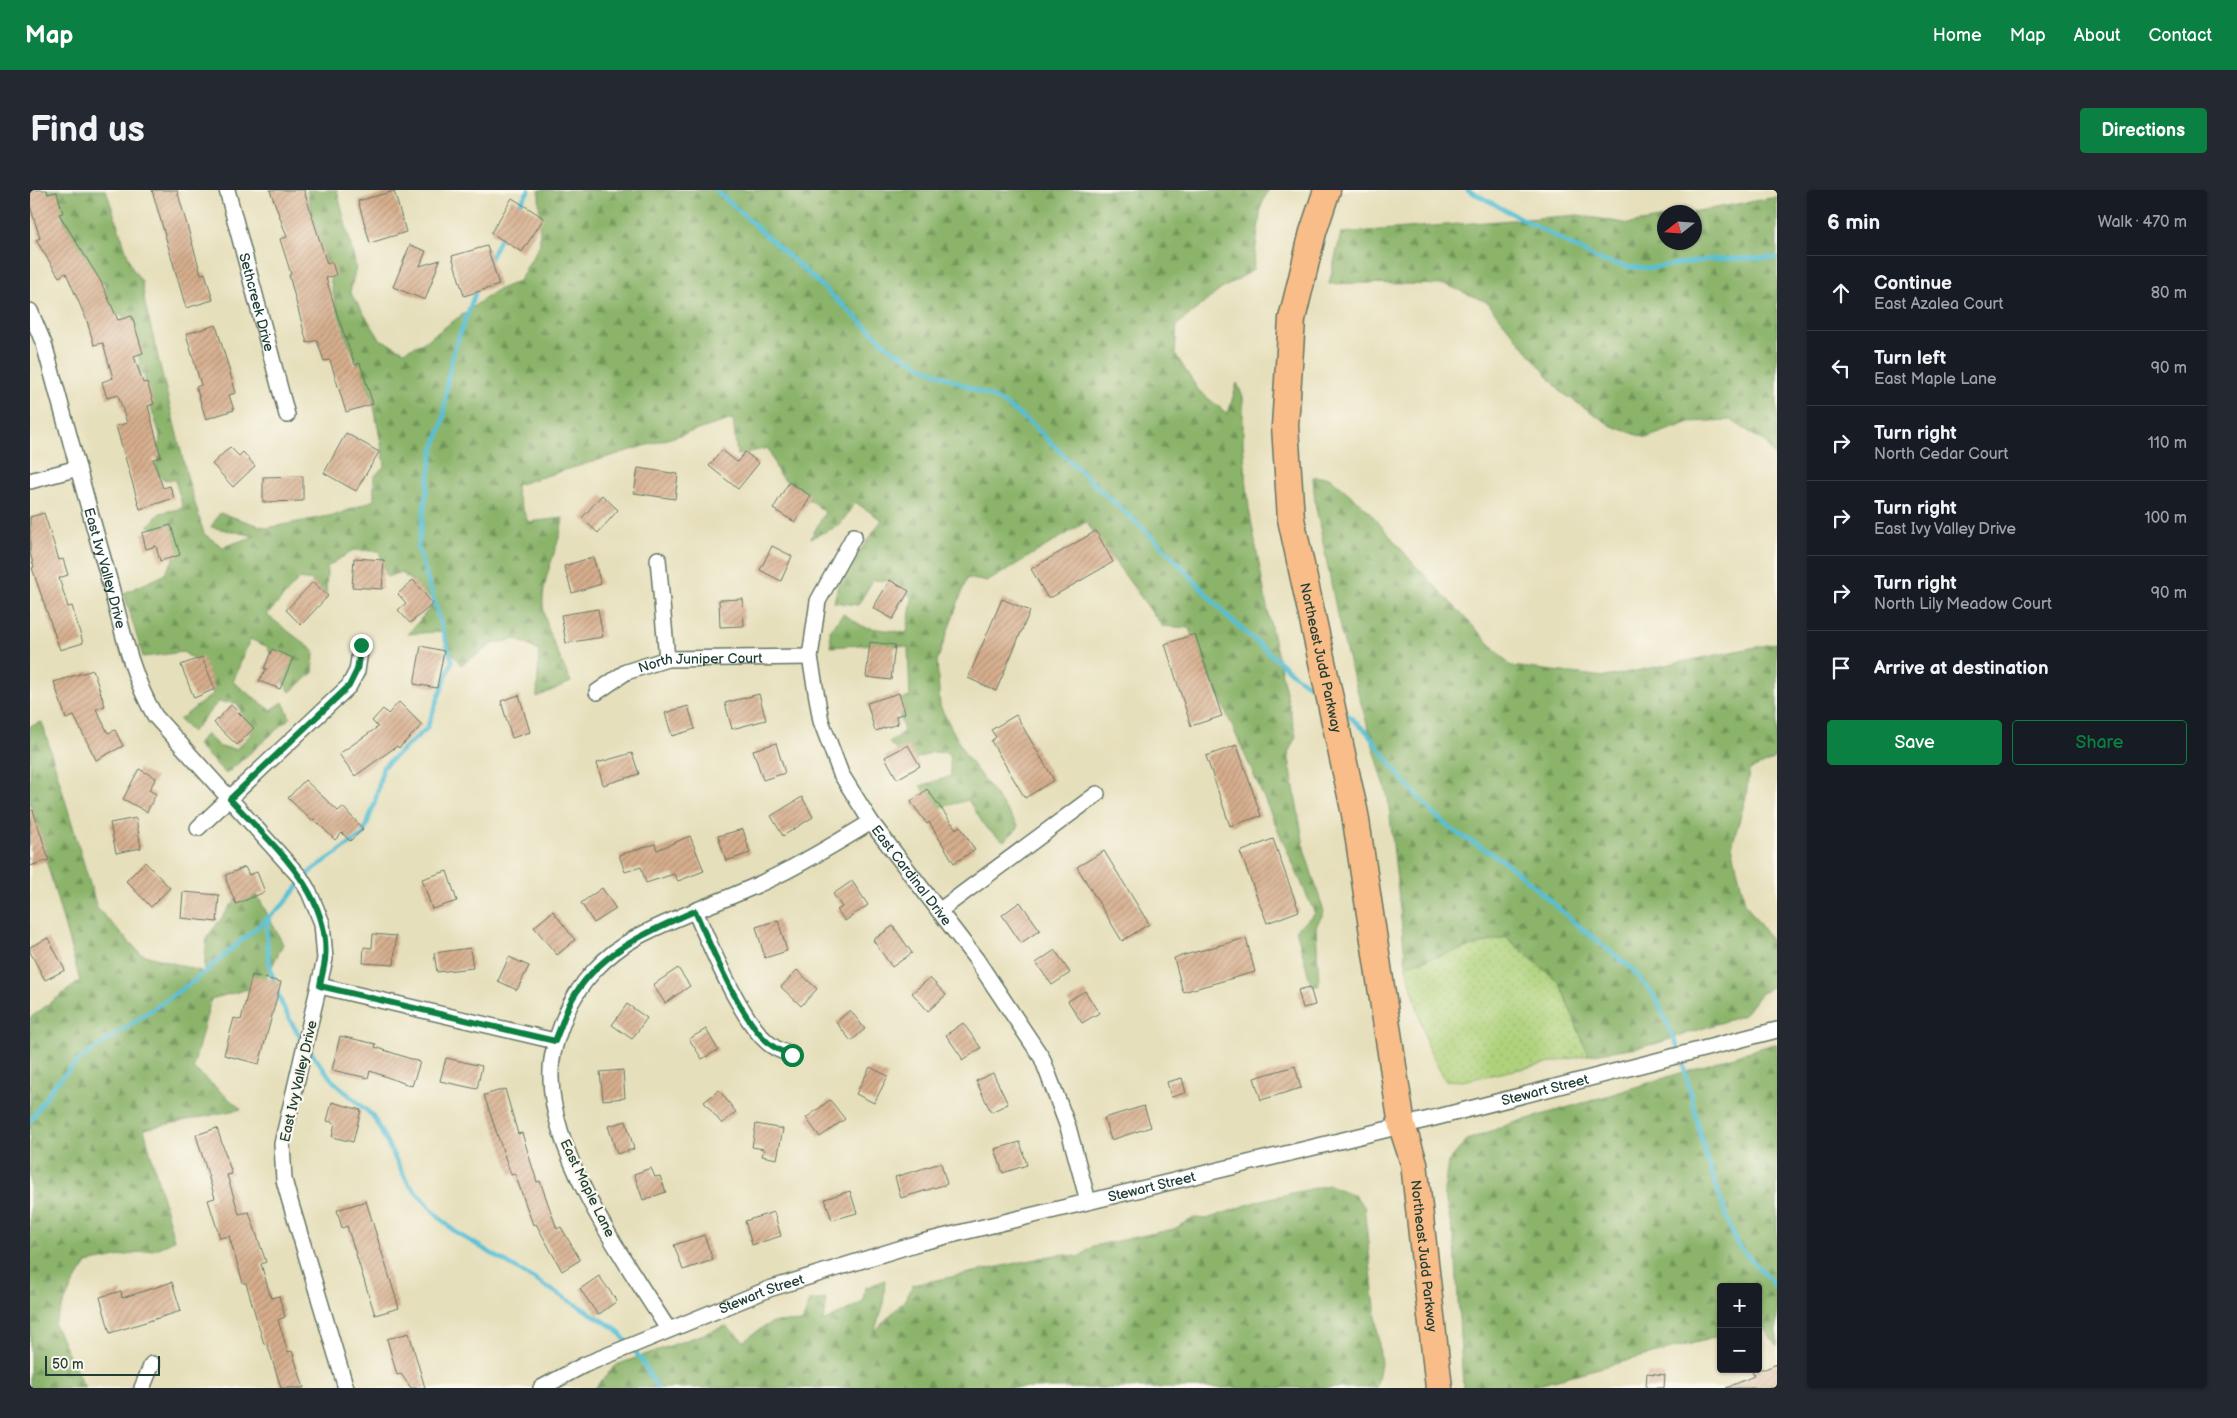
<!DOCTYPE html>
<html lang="en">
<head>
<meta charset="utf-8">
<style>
  :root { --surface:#171b24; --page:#242831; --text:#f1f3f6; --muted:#9ea1a6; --line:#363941; --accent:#0b8043 }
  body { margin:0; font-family:"Balsamiq Sans",sans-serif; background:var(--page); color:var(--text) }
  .controls { position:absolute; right:15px; bottom:15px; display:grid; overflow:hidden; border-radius:5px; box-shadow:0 1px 4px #0004 }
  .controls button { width:45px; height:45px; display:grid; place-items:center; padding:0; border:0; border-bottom:1px solid var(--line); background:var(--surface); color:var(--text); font:25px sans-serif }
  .compass { position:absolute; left:1627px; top:15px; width:45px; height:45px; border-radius:50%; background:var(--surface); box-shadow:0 1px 4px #0004; rotate:253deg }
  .scale { position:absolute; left:15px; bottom:12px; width:115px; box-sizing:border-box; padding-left:5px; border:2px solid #1f3d34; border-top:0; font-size:14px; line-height:18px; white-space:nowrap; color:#1f3d34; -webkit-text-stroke:4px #fbf7ec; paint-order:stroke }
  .stop { position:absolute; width:15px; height:15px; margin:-11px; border:4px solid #0b8043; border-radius:50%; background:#fff }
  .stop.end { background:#0b8043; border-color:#fff; box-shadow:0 1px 5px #0008 }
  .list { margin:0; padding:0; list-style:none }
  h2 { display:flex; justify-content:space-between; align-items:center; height:65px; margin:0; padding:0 20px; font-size:21px }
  h2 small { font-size:16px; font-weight:400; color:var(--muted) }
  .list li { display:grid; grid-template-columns:32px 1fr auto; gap:15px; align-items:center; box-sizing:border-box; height:75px; padding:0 20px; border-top:1px solid var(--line) }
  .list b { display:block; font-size:19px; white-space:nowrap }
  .list p { margin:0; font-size:16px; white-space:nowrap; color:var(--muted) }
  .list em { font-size:16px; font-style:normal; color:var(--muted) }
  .actions { display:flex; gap:10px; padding:15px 20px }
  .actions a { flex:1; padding:11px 0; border:1px solid var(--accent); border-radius:5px; text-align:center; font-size:18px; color:var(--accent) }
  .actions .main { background:var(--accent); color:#fff }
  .icon { flex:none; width:28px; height:28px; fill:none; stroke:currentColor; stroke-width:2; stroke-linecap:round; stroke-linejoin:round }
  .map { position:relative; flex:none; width:1747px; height:1198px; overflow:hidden; border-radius:5px }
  header { display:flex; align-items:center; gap:30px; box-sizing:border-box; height:70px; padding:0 25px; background:var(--accent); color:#fff }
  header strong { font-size:24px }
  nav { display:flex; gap:28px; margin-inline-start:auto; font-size:18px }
  .intro { display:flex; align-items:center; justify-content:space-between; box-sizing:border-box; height:120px; padding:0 30px }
  h1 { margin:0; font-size:35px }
  .button { padding:12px 22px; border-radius:5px; background:var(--accent); color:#fff; font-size:18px; font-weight:700 }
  main { display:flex; gap:30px; padding:0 30px }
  aside { flex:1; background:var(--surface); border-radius:5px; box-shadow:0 1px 4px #0004 }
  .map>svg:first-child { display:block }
  .grass { fill:url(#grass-dots); stroke:#678858 }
  .forest { fill:url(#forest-firs); stroke:#557850 }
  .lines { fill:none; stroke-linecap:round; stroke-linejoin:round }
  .stream { stroke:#57bfd4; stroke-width:4.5 }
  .building { fill:url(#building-hatch) }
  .minor-casing { stroke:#657663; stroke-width:18 }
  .trunk-casing { stroke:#657663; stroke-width:29 }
  .minor { stroke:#fff; stroke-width:15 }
  .trunk { stroke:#f8bd88; stroke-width:26 }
  .route { stroke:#0b8043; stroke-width:6 }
  .labels { text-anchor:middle; stroke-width:4.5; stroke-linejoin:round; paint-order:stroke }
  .street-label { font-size:14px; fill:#1f3d34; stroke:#fbf7ec }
</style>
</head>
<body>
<header>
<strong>Map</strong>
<nav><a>Home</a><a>Map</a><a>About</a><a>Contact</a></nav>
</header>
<div class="intro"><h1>Find us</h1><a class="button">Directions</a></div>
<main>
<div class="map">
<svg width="1747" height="1198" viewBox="0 0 1747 1198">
  <defs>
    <pattern id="grass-dots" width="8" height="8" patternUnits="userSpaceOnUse" patternTransform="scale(1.25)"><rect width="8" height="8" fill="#afd27b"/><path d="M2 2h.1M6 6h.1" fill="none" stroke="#96b56b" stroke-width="1.8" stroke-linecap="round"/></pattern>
    <pattern id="forest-firs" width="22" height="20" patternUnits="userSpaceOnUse" patternTransform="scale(1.25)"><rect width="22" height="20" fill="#8bb46b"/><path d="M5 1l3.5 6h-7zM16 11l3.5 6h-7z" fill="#719459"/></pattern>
    <pattern id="building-hatch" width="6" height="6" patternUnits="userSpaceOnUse" patternTransform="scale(1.25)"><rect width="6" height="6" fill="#d7ae8d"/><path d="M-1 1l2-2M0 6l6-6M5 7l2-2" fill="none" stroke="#ae8f74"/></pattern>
  </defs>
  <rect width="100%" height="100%" fill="#fbf7ec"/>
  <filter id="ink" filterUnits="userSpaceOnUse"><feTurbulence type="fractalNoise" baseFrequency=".02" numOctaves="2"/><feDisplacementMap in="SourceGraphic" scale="10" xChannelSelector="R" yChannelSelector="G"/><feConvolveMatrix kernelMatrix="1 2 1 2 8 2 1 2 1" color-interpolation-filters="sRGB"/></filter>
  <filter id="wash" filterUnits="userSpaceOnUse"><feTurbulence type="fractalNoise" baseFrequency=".0096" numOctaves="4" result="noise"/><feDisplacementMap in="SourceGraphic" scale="20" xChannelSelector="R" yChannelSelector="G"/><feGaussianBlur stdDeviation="1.12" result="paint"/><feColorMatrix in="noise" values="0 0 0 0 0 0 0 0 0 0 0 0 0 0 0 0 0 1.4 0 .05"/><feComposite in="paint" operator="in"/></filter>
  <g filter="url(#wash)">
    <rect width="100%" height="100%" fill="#e6dfbb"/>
    <path class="grass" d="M1476,747L1530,793L1558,865L1432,891L1415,890L1398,858L1376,775Z"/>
    <g class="forest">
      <path d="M16,0H76L102,78L112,92L115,114L158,290L174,344L193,357L225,346L181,337L190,323L237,338L309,324L344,310V287L355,275L342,206L318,152L305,113L297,72L282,24L277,0H307L326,77L320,102L350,149L374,161L393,153L465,101L489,91L510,54L509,0H1238L1231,17L1223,80L1190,100L1147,135L1145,164L1169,201L1198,224L1207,193L1213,207V253L1219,319L1239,428L1266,546L1258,563L1275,662L1294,722L1286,736L1289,795H1281L1266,739L1285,724L1159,438L1132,436L1056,332L957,392L937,388L907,471L910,516L936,566L989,637L974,651L956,638L938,610L909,618L890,596L921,586L919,563L903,562L883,570L871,564L859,553L874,541L865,511L880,507L878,457L843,454L801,457L800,440L813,424L834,437L877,443L882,408L865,391L843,390L828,415L804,412L809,391L852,330L825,312L810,335L781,348L795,322L749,285L738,258L707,265L703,229L486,295L487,305L498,332L533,328C530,355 515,380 513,407C511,431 531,470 541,492L507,507L509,461L486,449L463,454L431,475L419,459L415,441L378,444L405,412L371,382L357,387L349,361L323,360L297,377L296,410L283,391L269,389L237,425L284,461L283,483L260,502L246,480L238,457L220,449L203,492L241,520L253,512L260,528L196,584L167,555L176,544L190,557L206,559L221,544L207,513L188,512L162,542L149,530L183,504L169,473L153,462L113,467L94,403L134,385L146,365L142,343L118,336L130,323L153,318L145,290L132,289L125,278L128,269L130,245L119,211L114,184H97L110,174L104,141L91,124L67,128L75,113V95L57,78L25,11Z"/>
      <path d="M1747,7V270L1736,253L1701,230L1660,232L1616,248L1582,236L1531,202L1457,112L1416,95L1332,93L1299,94L1311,43L1548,25L1600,34L1634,28V52H1664L1663,22Z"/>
      <path d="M1283,287H1299L1336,318L1383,373L1481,476L1575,487L1747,453V553L1744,570L1719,580L1716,607L1702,656L1715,713L1747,759V793L1730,804L1714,825L1625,854L1558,865L1530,793L1476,747L1376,775L1358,608L1311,443L1285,313Z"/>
      <path d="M12,532L67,718L111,764L174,782L177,747L220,691L253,754L233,795L181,809L163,878L211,919L114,939L144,1050L126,1059L57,1073L42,1096L24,1134L55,1198H0V828L50,791L0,612V536Z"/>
      <path d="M1743,854H1747V1156L1728,1131V1097H1691V1146L1493,1198H1433L1425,1055L1414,1002L1418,972L1437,950L1480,934L1567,909Z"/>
      <path d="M1299,995L1324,1005L1334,1016L1351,1174L1346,1198H565L586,1175L696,1136L714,1151C739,1133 740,1129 772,1133L780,1111L796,1109L793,1132L833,1112L835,1098L855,1090L853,1117L844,1142L874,1111L883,1095L1030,1064L1049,1067L1063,1056L1144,1039L1164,1028L1177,1029L1231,1010Z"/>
    </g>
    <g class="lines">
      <g class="stream">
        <path d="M686,0L860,158L895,178L971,211L1004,236L1058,289L1129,353L1198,427L1262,483L1288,502"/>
        <path d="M1438,0L1569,70L1599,77L1621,78L1683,69L1747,68"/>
        <path d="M487,18L499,0"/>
        <path d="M459,71L472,44"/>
        <path d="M1312,520L1337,542L1373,590L1403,623L1425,642L1466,666L1489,683L1543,731L1601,778L1626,808L1651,865L1676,967L1706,1053L1747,1098"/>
        <path d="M275,688L282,680L333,645L345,612L353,577L397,538L422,471L388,358L403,261L413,232L417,193L424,160L447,98"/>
        <path d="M238,728C233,771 247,814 272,849"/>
        <path d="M278,858L303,891L343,926L378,993L407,1025L424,1041L585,1138L598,1153"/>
        <path d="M0,931L24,895L49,870L165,790L252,716L270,694"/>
        <path d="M603,1159L611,1169L627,1198"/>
      </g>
    </g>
    <g id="blocks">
      <g class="building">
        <path d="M5,0H17L18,4L27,2L33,23L29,24L70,90L88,130L102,126L113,163L104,166L113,193L117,192L124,214L118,216L131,267L123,269L133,298L140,296L144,308L110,319L86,236L97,233L88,205L77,208L72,192L83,188L73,153L64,155L57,131L36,83L29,87L6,50L10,48L0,16V2Z"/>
        <path d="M122,0H147L171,84L175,83L183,110L156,118Z"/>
        <path d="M240,0H274L297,74L302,72L306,85L296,88L307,124L325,175L330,173L343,214L316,222L300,170L294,171L287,150L277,153L259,85L261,84L250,49L257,47Z"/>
        <path d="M364,1L376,42L340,53L328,11Z"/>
        <path d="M482,8L514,28L492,62L461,43Z"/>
        <path d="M380,55L396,61L390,76L410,70L395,110L363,97Z"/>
        <path d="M457,56L469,95L434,106L422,66Z"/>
        <path d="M186,135L206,203L199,205L204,220L176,229L166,197L171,195L156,144Z"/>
        <path d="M316,243L349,262L326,301L294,283Z"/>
        <path d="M200,257L209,266L213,262L225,276L203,297L182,274Z"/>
        <path d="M692,260L707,272L715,262L729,273L708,299L679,276Z"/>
        <path d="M608,278L648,284L645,309L604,303Z"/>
        <path d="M273,286V311L233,312V287Z"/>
        <path d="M759,292L781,306L765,332L743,319Z"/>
        <path d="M572,305L588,320L568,343L552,328Z"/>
        <path d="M14,323L29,370L33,369L38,385L29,388L38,417L42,416L53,453L30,460L2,378L4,377L0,363V327Z"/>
        <path d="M141,335L150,365L130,371L126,356L116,359L112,343Z"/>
        <path d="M1066,341L1083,372L1022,407H1017L1001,379Z"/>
        <path d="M742,356L762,366L751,391L730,380Z"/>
        <path d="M563,367L571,394L542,403L534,376Z"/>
        <path d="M324,368L354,370L352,399L322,397Z"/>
        <path d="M383,390L403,414L380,433L368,420L376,413L368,404Z"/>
        <path d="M860,390L879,401L863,429L843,418Z"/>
        <path d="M283,392L298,406L271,435L256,420Z"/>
        <path d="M713,409L714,436L690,437L689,410Z"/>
        <path d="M972,409L1000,421L966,501L938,488Z"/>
        <path d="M568,419L573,447L536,453L531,425Z"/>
        <path d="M1165,444L1192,526L1161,536L1135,454Z"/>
        <path d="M840,452L865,455L861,490L836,487Z"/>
        <path d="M391,456L414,461L407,498L384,494Z"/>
        <path d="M242,459L263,468L250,499L229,491L237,478L234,479Z"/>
        <path d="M172,467L185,499L164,508L151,475Z"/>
        <path d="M63,480L75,516L66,519L78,543L85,540L93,556L66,570L44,526L36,529L24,492Z"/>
        <path d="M869,503L875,523L866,526L868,534L845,541L837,513Z"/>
        <path d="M729,504L736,530L702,539L695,513Z"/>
        <path d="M489,505L500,542L482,548L471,511Z"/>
        <path d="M369,512L392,535L369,558L367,556L325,586L309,564L348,537L342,531L353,519L358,524Z"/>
        <path d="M201,515L224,538L207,555L184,533Z"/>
        <path d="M658,516L665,539L642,546L635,523Z"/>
        <path d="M986,525L1024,590L995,608L961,551L966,547L961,540Z"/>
        <path d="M746,553L755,583L733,590L723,560Z"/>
        <path d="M878,555L890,576L867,589L855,567Z"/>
        <path d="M1207,555L1231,626L1200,636L1176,566Z"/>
        <path d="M602,563L609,584L573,595L567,573Z"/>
        <path d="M109,579L126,588L119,600L126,604L117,622L93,609Z"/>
        <path d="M275,590L308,621L313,617L333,639L320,651L312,643L305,650L284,629L282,631L258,608Z"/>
        <path d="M897,599L926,639L930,636L945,660L924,673L899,632L897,634L881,612Z"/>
        <path d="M772,607L783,627L753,646L741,626Z"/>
        <path d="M0,620H3L19,670L0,676Z"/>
        <path d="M106,628L111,658L86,663L80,633Z"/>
        <path d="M713,639L720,663L696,671L688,646Z"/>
        <path d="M660,646L674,681L648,691L644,684L616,693L611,677L595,682L589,665L625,654L627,660Z"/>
        <path d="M1243,649L1269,721L1237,733L1210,662Z"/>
        <path d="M1074,661L1119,734L1092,751L1047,677Z"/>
        <path d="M115,672L140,698L121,717L96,691Z"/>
        <path d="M215,677L219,685L227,682L235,702L206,714L196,690V685Z"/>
        <path d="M417,681L427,711L402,719L392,689Z"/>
        <path d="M822,691L838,715L815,731L807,720L812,717L803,704Z"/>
        <path d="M572,698L586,719L564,733L551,713Z"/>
        <path d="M153,702L189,705L187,732L151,728Z"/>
        <path d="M990,712L1010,740L991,753L972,725Z"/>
        <path d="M523,721L545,750L527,765L504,737Z"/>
        <path d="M748,730L757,761L735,768L726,737Z"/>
        <path d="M863,736L882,763L862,777L843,750Z"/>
        <path d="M343,744L366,746L364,775L333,773L334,757L342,758Z"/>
        <path d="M18,748L35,780L15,790L0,762V757Z"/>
        <path d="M1216,748L1225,782L1153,802L1144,768Z"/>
        <path d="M440,758L443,778L407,782L404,763Z"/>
        <path d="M1025,760L1040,783L1022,795L1006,773Z"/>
        <path d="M479,767L499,776L487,800L468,791Z"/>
        <path d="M648,778L660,796L635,813L623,795Z"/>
        <path d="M767,780L787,799L771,816L751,797Z"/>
        <path d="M222,785L251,792L229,874L194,865L204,828L211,830Z"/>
        <path d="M900,788L916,805L898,821L882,803Z"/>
        <path d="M1280,797L1285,815L1273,818L1268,800Z"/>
        <path d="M1055,801L1069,823L1052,833L1038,811Z"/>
        <path d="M597,814L617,828L602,849L582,835Z"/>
        <path d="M820,820L835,839L821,851L806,832Z"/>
        <path d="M933,833L951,858L932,871V868L916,845Z"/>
        <path d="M676,839L688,860L672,869L659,849Z"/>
        <path d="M310,846L346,854L345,857L390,872L382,896L340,881L338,888L302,880Z"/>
        <path d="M416,868L452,876L447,899L410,891Z"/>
        <path d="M1265,876L1271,898L1231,910L1224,888Z"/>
        <path d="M840,877L858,886L844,913L826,904Z"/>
        <path d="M593,880L595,908L573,910L570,882Z"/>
        <path d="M963,883L978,914L961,922L946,891Z"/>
        <path d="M1152,888L1156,903L1141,907L1137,892Z"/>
        <path d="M475,899L488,944L492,943L507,992L510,991L527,1039L531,1037L550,1070L532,1081L506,1034L503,1035L485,984L481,985L462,929L454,905Z"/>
        <path d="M689,900L706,922L692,934L674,912Z"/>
        <path d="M800,910L815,929L790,947L776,928Z"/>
        <path d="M302,912L331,920L323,952L302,947L305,933L297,931Z"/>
        <path d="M1114,916L1121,937L1081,950L1074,928Z"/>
        <path d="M596,931L604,959L587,964L578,936Z"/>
        <path d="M726,934L753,939L747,969L732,966L734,959L722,957Z"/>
        <path d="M187,938L202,984L197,985L209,1024L219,1022L236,1072L231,1074L241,1108L249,1106L255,1127L248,1130L258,1162L262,1161L274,1198H251L237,1153L234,1154L216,1093H213L199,1046L190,1048L178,1010L185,1008L166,945Z"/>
        <path d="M990,952L997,975L973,983L965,959Z"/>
        <path d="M911,973L917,994L871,1008L865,987Z"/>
        <path d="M621,978L625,987L630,986L636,1002L613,1010L604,984Z"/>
        <path d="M820,1001L827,1023L802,1030L795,1009Z"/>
        <path d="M336,1011L369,1118L345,1125L317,1036L312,1038L307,1020Z"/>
        <path d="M744,1022L751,1046L722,1055L715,1031Z"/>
        <path d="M674,1045L683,1070L653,1080L644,1055Z"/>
        <path d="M569,1086L587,1111L568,1125L550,1099Z"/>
        <path d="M142,1092L151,1121L80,1143L70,1107L91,1101L92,1108Z"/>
        <path d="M379,1143L395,1198H381L371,1184L367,1185L357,1149Z"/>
        <path d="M1747,1174V1198H1696L1724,1186L1721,1179H1735Z"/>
        <path d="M1617,1183L1635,1185L1634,1198H1616Z"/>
      </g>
    </g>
  </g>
  <g filter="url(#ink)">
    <use href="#blocks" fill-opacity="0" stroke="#657663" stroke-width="1"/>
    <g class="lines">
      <g class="minor-casing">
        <g id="minor">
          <path id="s1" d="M197,0L257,225"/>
          <path id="s2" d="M0,121L14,154C35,232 56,309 78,386C91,433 100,484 125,526L270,687L279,702L292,733L295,769L252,954L254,990L259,1008L316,1198"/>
          <path d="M0,291L48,278"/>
          <path id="s3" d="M824,346L788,411L780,467L791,531L811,584L841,632L946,769L1012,868L1038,937L1058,1011"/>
          <path d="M628,369L637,469"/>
          <path id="s4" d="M567,502L596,482L637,469L780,467"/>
          <path d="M168,638L319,496L327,481L331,455"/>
          <path d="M665,721C680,754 714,840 744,857C749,861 756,862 762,865"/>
          <path d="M909,721L1067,604"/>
          <path d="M290,796L525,851"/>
          <path d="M638,1139C596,1073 522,968 521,888C520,866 527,847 535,826C548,793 576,764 607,747C652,723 701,709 746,686C779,670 810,651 841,632"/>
          <path d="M112,1198L122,1174"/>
          <path id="s5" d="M511,1198L554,1175L739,1099L888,1053L1408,927L1747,840"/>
        </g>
      </g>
      <g class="trunk-casing">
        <g id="trunk">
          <path id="s6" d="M1297,0L1283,42L1262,129L1255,236L1261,329L1325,624L1372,936L1384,973L1409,1198"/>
        </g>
      </g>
      <use href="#minor" class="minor"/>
      <use href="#trunk" class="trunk"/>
    </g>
  </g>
  <g class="lines" filter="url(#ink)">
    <path class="route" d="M331,455L327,480L319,496L200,609C240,653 302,703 295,770C294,779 291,788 290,796L525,851C530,839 534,827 539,815C564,765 616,742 665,721C680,754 714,839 744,857C749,861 756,862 762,865"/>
  </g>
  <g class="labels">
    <g class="street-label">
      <text dy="5" stroke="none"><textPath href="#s1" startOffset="116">Sethcreek Drive</textPath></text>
      <text dy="5" stroke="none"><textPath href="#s2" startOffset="268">East Ivy Valley Drive</textPath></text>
      <text dy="5" stroke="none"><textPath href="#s6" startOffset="476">Northeast Judd Parkway</textPath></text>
      <text dy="5" stroke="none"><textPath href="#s4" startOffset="111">North Juniper Court</textPath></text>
      <text dy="5" stroke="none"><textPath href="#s3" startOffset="376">East Cardinal Drive</textPath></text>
      <text transform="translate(268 891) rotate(-77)" y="5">East Ivy Valley Drive</text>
      <text dy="5" stroke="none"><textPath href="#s5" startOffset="1050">Stewart Street</textPath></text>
      <text dy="5" stroke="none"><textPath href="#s5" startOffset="645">Stewart Street</textPath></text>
      <text transform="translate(558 998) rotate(64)" y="5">East Maple Lane</text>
      <text dy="5" stroke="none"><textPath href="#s6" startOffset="1084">Northeast Judd Parkway</textPath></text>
      <text dy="5" stroke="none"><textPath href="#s5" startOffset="240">Stewart Street</textPath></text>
    </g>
  </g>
</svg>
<div class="controls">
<button>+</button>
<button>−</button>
</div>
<svg class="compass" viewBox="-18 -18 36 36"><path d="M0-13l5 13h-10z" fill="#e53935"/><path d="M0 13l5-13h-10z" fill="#9ea1a6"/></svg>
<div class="scale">50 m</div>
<div class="stop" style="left:762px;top:865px"></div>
<div class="stop end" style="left:331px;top:455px"></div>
</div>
<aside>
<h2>6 min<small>Walk · 470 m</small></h2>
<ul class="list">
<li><svg class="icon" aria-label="ahead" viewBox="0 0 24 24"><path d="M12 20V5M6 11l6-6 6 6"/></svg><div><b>Continue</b><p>East Azalea Court</p></div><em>80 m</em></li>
<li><svg class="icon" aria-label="left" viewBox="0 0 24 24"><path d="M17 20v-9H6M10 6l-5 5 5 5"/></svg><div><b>Turn left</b><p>East Maple Lane</p></div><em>90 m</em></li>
<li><svg class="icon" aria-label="right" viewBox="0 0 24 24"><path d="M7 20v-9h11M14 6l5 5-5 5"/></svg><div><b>Turn right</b><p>North Cedar Court</p></div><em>110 m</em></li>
<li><svg class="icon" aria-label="right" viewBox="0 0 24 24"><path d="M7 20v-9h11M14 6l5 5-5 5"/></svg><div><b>Turn right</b><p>East Ivy Valley Drive</p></div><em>100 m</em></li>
<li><svg class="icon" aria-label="right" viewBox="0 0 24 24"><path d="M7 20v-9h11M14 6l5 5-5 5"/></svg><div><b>Turn right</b><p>North Lily Meadow Court</p></div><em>90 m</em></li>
<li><svg class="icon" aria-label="arrive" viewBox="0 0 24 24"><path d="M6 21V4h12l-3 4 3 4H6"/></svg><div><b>Arrive at destination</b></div></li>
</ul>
<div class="actions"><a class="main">Save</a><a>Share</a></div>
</aside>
</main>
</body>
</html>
